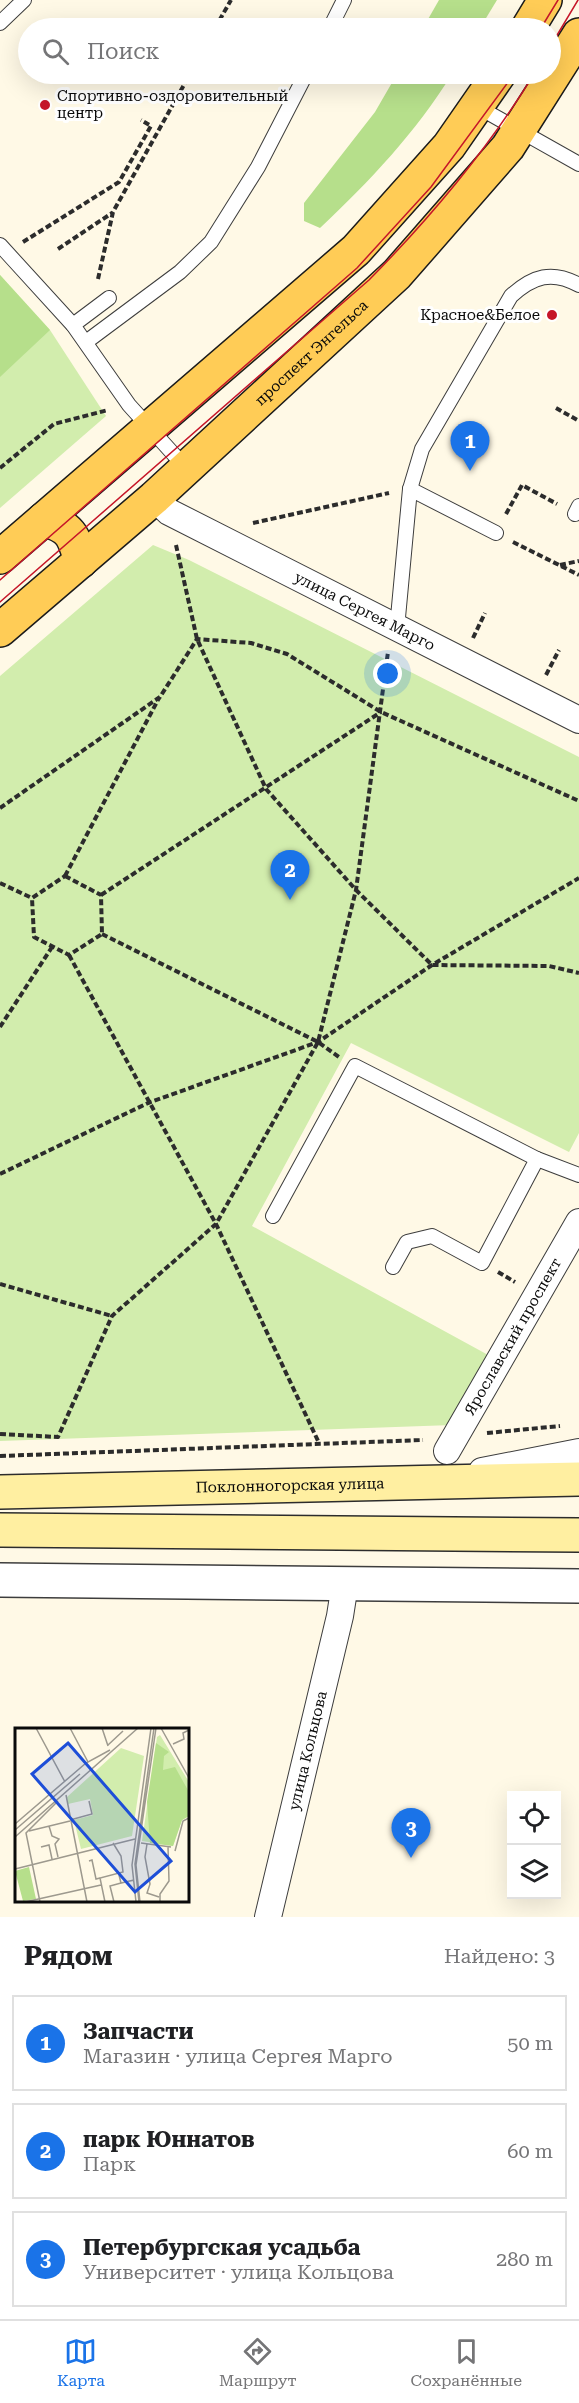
<!DOCTYPE html>
<html lang="ru">
<head>
<meta charset="utf-8">
<style>
  :root { --surface:#fff; --page:#f2f2f2; --text:#202124; --muted:#757577; --line:#e0e0e0; --accent:#1a73e8 }
  body { margin:0; font-family:"Roboto Serif",serif; background:var(--page); color:var(--text) }
  .controls { position:absolute; right:18px; bottom:18px; display:grid; overflow:hidden; border-radius:0px; box-shadow:0 6px 24px #0002 }
  .controls button { width:54px; height:54px; display:grid; place-items:center; padding:0; border:0; border-bottom:2px solid var(--line); background:var(--surface); color:var(--text); font:30px sans-serif }
  .you { position:absolute; left:388px; top:674px; width:21px; height:21px; margin:-15px; border:4px solid #fff; border-radius:50%; background:#1a73e8; box-shadow:0 0 0 9px #1a73e833 }
  .badge { display:grid; place-items:center; width:39px; height:39px; border-radius:50%; background:var(--accent); color:#fff; font-size:20px; font-weight:700 }
  .pin { position:absolute; translate:-50% -50px; filter:drop-shadow(0 2px 3px #0008) }
  .pin::after { content:''; position:absolute; top:32px; width:21px; height:18px; background:inherit; clip-path:polygon(0 0,100% 0,50% 100%) }
  .list { margin:0; padding:0; list-style:none }
  h2 { display:flex; justify-content:space-between; align-items:center; height:78px; margin:0; padding:0 24px; font-size:26px }
  h2 small { font-size:20px; font-weight:400; color:var(--muted) }
  .list li { display:grid; grid-template-columns:39px 1fr auto; gap:18px; align-items:center; box-sizing:border-box; height:96px; margin:0 12px 12px; padding:0 12px; border:2px solid var(--line); border-radius:0px }
  .list b { display:block; font-size:22px; white-space:nowrap }
  .list p { margin:0; font-size:20px; white-space:nowrap; color:var(--muted) }
  .list em { font-size:20px; font-style:normal; color:var(--muted) }
  .icon { flex:none; width:33px; height:33px; fill:none; stroke:currentColor; stroke-width:2; stroke-linecap:round; stroke-linejoin:round }
  .map { position:relative; flex:none; width:579px; height:1917px; overflow:hidden }
  .search { position:absolute; background:var(--surface); box-shadow:0 6px 24px #0002; left:18px; right:18px; top:18px; height:66px; display:flex; align-items:center; gap:15px; box-sizing:border-box; padding:0 21px; border-radius:33px; color:var(--muted); font-size:22px }
  .sheet { height:402px; background:var(--surface) }
  nav { display:flex; justify-content:space-around; align-items:center; box-sizing:border-box; height:84px; border-top:2px solid var(--line); background:var(--surface); font-size:16px; color:var(--muted) }
  nav a { display:grid; justify-items:center; gap:3px }
  nav .on { color:var(--accent) }
  .map>svg:first-child { display:block }
  .green { fill:#d2edad }
  .forest { fill:#b6df8b }
  .lines { fill:none; stroke-linecap:round; stroke-linejoin:round }
  .service-casing { stroke:#3d3d3d; stroke-width:16 }
  .minor-casing { stroke:#3d3d3d; stroke-width:28 }
  .tertiary-casing { stroke:#3d3d3d; stroke-width:36 }
  .secondary-casing { stroke:#2c2c2c; stroke-width:36 }
  .primary-casing { stroke:#1b1b1b; stroke-width:36 }
  .path { stroke:#2c2c2c; stroke-width:4; stroke-dasharray:6 3; stroke-linecap:butt }
  .service { stroke:#fff; stroke-width:14 }
  .minor { stroke:#fff; stroke-width:26 }
  .tertiary { stroke:#fff; stroke-width:33 }
  .secondary { stroke:#ffefa1; stroke-width:33 }
  .primary { stroke:#ffcc56; stroke-width:33 }
  .tram { stroke:#c61629; stroke-width:1.5 }
  .poi-dot { fill:#c61629; stroke:#fff; stroke-width:2 }
  .labels { text-anchor:middle; stroke-width:6; stroke-linejoin:round; paint-order:stroke }
  .poi-label { font-size:15px; fill:#0a0a0a; stroke:#fff; text-anchor:start }
  .street-label { font-size:15px; fill:#0a0a0a; stroke:#fff }
  .inset-road { fill:none; stroke:#9d998e; stroke-width:1.5 }
  .view { fill:#1d4ed8; fill-opacity:0.15; stroke:#1d4ed8; stroke-width:3 }
  .inset-edge { fill:none; stroke:#0a0a0a; stroke-width:3 }
</style>
</head>
<body>
<div class="map">
<svg width="579" height="1917" viewBox="0 0 579 1917">
  <rect width="100%" height="100%" fill="#fff9e6"/>
  <g class="green">
    <path d="M0,275L50,330L106,416L0,508Z"/>
    <path d="M153,545L189,560L579,757V1133L569,1152L351,1043L252,1226L490,1356L452,1425L0,1441V676Z"/>
  </g>
  <g class="forest">
    <path d="M439,0H497L480,28H423Z"/>
    <path d="M397,74H452C416,132 370,181 320,228L304,221V203L375,112Z"/>
    <path d="M0,275L50,330L0,377Z"/>
  </g>
  <g class="lines">
    <g class="service-casing">
      <g id="service">
        <path d="M0,23L24,0"/>
        <path d="M330,28L344,0"/>
        <path d="M478,107L579,164"/>
        <path d="M0,245L73,325L129,405L186,468"/>
        <path d="M73,325L109,298"/>
        <path d="M86,342L180,272L211,242L258,167L306,74"/>
        <path d="M410,489L496,533"/>
        <path d="M575,514L579,506"/>
        <path d="M397,628L410,489L422,449L511,296C533,276 552,270 579,285"/>
        <path d="M273,1216L355,1066L537,1159L579,1175"/>
        <path d="M393,1267L407,1242L432,1236L482,1263L537,1159"/>
      </g>
    </g>
    <g class="minor-casing">
      <g id="minor">
        <path id="s1" d="M154,498L169,512L579,720"/>
        <path id="s2" d="M447,1451L579,1222"/>
        <path d="M482,1471L579,1452"/>
        <path id="s3" d="M268,1917L340,1616L345,1584"/>
      </g>
    </g>
    <g class="tertiary-casing">
      <path id="tertiary" d="M0,1580L579,1586"/>
    </g>
    <g class="secondary-casing">
      <g id="secondary">
        <path id="s4" d="M0,1492L579,1479"/>
        <path d="M0,1530L579,1535"/>
      </g>
    </g>
    <g class="primary-casing">
      <g id="primary">
        <path d="M528,28L545,0"/>
        <path d="M44,519C71,528 73,534 81,561"/>
        <path d="M0,557L356,250L449,146L499,74"/>
        <path id="s5" d="M0,630L154,498L397,274L508,147L579,35"/>
      </g>
    </g>
    <g class="path">
      <path d="M215,28L231,0"/>
      <path d="M23,242L119,182L151,126L141,120"/>
      <path d="M58,249L112,213"/>
      <path d="M98,279L113,212L190,74"/>
      <path d="M556,408L579,421"/>
      <path d="M0,468L54,424L108,410"/>
      <path d="M506,514L522,485L557,504"/>
      <path d="M253,523L389,493"/>
      <path d="M513,542L579,575"/>
      <path d="M176,545L197,639L266,789L356,890L432,965L549,966L579,973"/>
      <path d="M560,565L579,561"/>
      <path d="M473,638L485,613"/>
      <path d="M546,675L559,650"/>
      <path d="M0,808L160,697L197,639L251,643L287,654L381,712L579,801"/>
      <path d="M65,876L101,895L102,934L69,955L34,937L32,898Z"/>
      <path d="M65,876L159,698"/>
      <path d="M0,883L32,898"/>
      <path d="M101,895L381,712"/>
      <path d="M102,934L318,1042L339,1057"/>
      <path d="M69,955L216,1224L319,1443"/>
      <path d="M0,1027L52,947"/>
      <path d="M0,1174L148,1103L318,1042L432,965L579,878"/>
      <path d="M498,1272L515,1282"/>
      <path d="M0,1284L112,1316"/>
      <path d="M487,1433L560,1426"/>
      <path d="M0,1434L58,1437L112,1316L216,1224L318,1042L356,890L388,652"/>
      <path d="M0,1456L423,1440"/>
    </g>
    <use href="#service" class="service"/>
    <use href="#minor" class="minor"/>
    <use href="#tertiary" class="tertiary"/>
    <use href="#secondary" class="secondary"/>
    <use href="#primary" class="primary"/>
    <g class="tram">
      <path d="M541,28L558,0"/>
      <path d="M550,47L578,0"/>
      <path d="M0,580L357,268L431,187L514,74"/>
      <path d="M0,602L369,280C431,217 488,149 534,74"/>
    </g>
  </g>
  <g class="poi-dot">
    <circle cx="45" cy="105" r="6"/>
    <circle cx="552" cy="315" r="6"/>
  </g>
  <g class="labels">
    <g class="poi-label">
      <text x="57" y="101">Спортивно-оздоровительный<tspan x="57" dy="17">центр</tspan></text>
      <text x="540" y="320" text-anchor="end">Красное&amp;Белое</text>
    </g>
    <g class="street-label">
      <text dy="5" stroke="none"><textPath href="#s5" startOffset="417">проспект Энгельса</textPath></text>
      <text dy="5" stroke="none"><textPath href="#s1" startOffset="240">улица Сергея Марго</textPath></text>
      <text dy="5" stroke="none"><textPath href="#s2" startOffset="132">Ярославский проспект</textPath></text>
      <text dy="5" stroke="none"><textPath href="#s4" startOffset="290">Поклонногорская улица</textPath></text>
      <text dy="5" stroke="none"><textPath href="#s3" startOffset="171">улица Кольцова</textPath></text>
    </g>
  </g>
  <g transform="translate(15 1728)">
    <rect width="174" height="174" fill="#fff9e6"/>
    <path d="M145,7L174,54V88L167,92L158,118L127,113L142,9ZM106,20L129,28L117,108L66,121L59,92L78,87L75,71L53,76L52,69Z" fill="#d2edad"/>
    <path d="M141,15L154,24L149,28L148,42L160,39L174,64V88L167,92L158,118L135,115L132,74ZM14,139L21,171L8,173L0,143Z" fill="#b6df8b"/>
    <path class="inset-road" d="M21,0L50,54M55,0L73,34M87,0L93,18M146,0L174,50M158,16L169,11L168,5L174,2M93,17L108,3M51,67L72,174M55,92L77,86L74,73M0,96L71,35L95,22M34,98L37,108L44,111L40,116L43,129M0,102L65,46M14,103L55,93M0,109L123,0M126,115L156,119M132,116L130,129L135,156L132,165L144,169M26,119L34,117L37,131M160,123L168,93L174,90M74,133L77,132L81,151L85,150M0,141L120,111M104,147L106,155L119,152M10,174L86,157M25,174L11,105L43,73M90,174L85,150L108,144L106,128L98,115M99,174L95,158L106,155M121,174L117,137L136,0M124,174L120,136L139,0M125,174L121,137L141,0M145,174V166L154,153L153,119"/>
    <path class="view" d="M53,15L156,133L120,164L17,46Z"/>
    <rect width="174" height="174" class="inset-edge"/>
  </g>
</svg>
<div class="controls">
<button><svg class="icon" aria-label="locate" viewBox="0 0 24 24"><circle cx="12" cy="12" r="6"/><path d="M12 2v4M12 18v4M2 12h4M18 12h4"/></svg></button>
<button><svg class="icon" aria-label="layers" viewBox="0 0 24 24"><path d="M12 4l9 5-9 5-9-5zM3 14l9 5 9-5"/></svg></button>
</div>
<div class="you"></div>
<div class="pin badge" style="left:470px;top:471px">1</div>
<div class="pin badge" style="left:290px;top:900px">2</div>
<div class="pin badge" style="left:411px;top:1858px">3</div>
<div class="search"><svg class="icon" aria-label="search" viewBox="0 0 24 24"><circle cx="10" cy="10" r="6"/><path d="M15 15l6 6"/></svg>Поиск</div>
</div>
<section class="sheet">
<h2>Рядом<small>Найдено: 3</small></h2>
<ul class="list">
<li><span class="badge">1</span><div><b>Запчасти</b><p>Магазин · улица Сергея Марго</p></div><em>50 m</em></li>
<li><span class="badge">2</span><div><b>парк Юннатов</b><p>Парк</p></div><em>60 m</em></li>
<li><span class="badge">3</span><div><b>Петербургская усадьба</b><p>Университет · улица Кольцова</p></div><em>280 m</em></li>
</ul>
</section>
<nav>
<a class="on"><svg class="icon" aria-label="map" viewBox="0 0 24 24"><path d="M3 6l6-2 6 2 6-2v14l-6 2-6-2-6 2zM9 4v14M15 6v14"/></svg>Карта</a>
<a><svg class="icon" aria-label="directions" viewBox="0 0 24 24"><path d="M12 3l9 9-9 9-9-9zM9 14v-3h6M13 9l2 2-2 2"/></svg>Маршрут</a>
<a><svg class="icon" aria-label="saved" viewBox="0 0 24 24"><path d="M7 4h10v16l-5-4-5 4z"/></svg>Сохранённые</a>
</nav>
</body>
</html>
